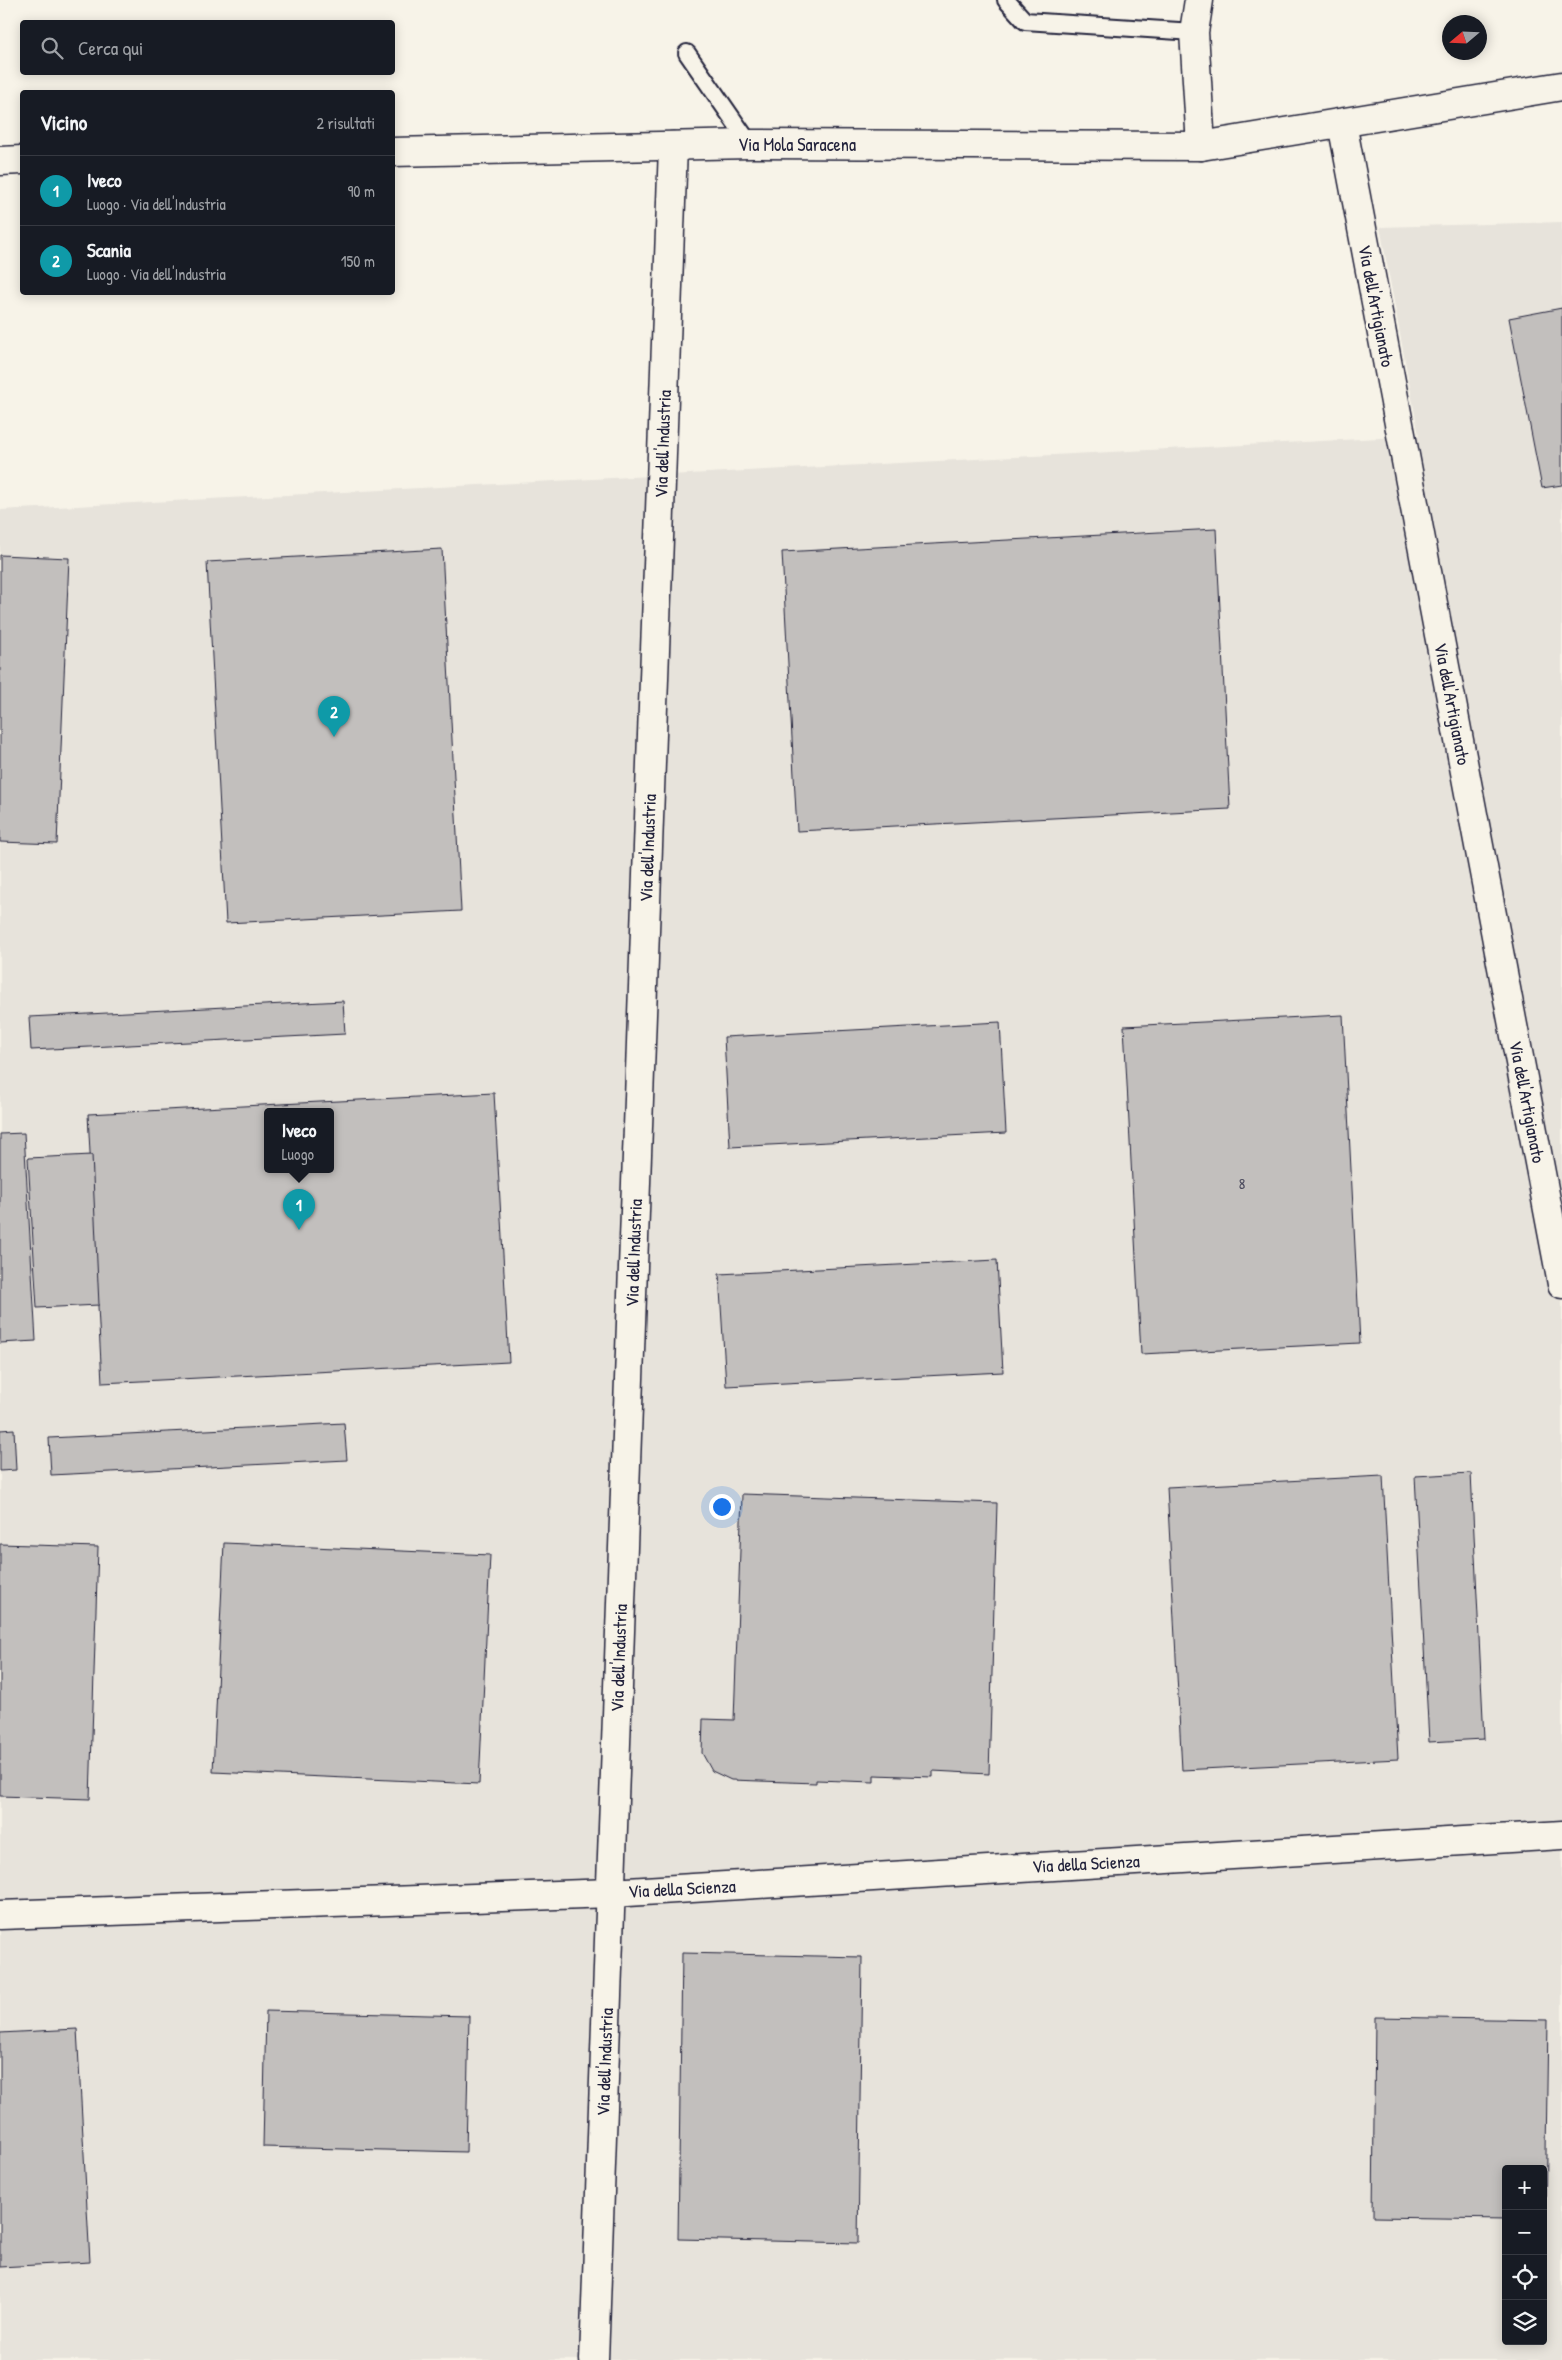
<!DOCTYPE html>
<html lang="it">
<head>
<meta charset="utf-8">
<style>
  :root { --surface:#171b24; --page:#20242c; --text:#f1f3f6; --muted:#9ea1a6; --line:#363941; --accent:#d1495b }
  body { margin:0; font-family:"Patrick Hand",sans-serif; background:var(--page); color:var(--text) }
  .controls { position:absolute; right:15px; bottom:15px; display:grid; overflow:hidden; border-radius:5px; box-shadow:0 2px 12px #0003 }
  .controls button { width:45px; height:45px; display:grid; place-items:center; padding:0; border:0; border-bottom:1px solid var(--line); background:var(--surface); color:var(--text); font:25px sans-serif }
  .compass { position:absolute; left:1442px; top:15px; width:45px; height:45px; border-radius:50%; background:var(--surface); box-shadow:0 2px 12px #0003; rotate:251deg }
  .you { position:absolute; left:721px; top:1506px; width:18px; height:18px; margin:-12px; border:4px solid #fff; border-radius:50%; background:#1a73e8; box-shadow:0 0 0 8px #1a73e833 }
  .badge { display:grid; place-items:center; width:32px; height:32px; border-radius:50%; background:var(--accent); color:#fff; font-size:16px; font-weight:700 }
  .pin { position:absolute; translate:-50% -41px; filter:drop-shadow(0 1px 2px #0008) }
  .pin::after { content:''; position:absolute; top:26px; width:18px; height:15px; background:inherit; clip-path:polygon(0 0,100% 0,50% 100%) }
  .popup { position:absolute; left:264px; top:1108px; width:70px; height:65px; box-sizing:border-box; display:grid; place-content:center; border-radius:5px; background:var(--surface); filter:drop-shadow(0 1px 4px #0005); font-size:16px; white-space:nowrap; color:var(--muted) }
  .popup b { font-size:19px; color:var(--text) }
  .popup::after { content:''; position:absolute; left:50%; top:100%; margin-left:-10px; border:10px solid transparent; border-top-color:var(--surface) }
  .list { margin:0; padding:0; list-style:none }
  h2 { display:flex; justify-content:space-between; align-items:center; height:65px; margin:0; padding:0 20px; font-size:21px }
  h2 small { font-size:16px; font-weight:400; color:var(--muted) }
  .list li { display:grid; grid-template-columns:32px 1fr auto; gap:15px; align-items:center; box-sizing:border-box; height:70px; padding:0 20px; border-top:1px solid var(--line) }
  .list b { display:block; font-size:19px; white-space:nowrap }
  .list p { margin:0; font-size:16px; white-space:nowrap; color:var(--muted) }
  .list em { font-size:16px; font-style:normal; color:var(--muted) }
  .icon { flex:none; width:28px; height:28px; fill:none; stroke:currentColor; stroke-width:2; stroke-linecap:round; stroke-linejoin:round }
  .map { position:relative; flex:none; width:1562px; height:2360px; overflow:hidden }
  .search { position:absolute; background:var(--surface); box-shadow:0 2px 12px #0003; left:20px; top:20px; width:375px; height:55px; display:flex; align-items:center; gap:12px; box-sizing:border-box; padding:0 18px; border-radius:5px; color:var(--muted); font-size:19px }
  .panel { position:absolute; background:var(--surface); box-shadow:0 2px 12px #0003; left:20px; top:90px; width:375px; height:205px; border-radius:5px }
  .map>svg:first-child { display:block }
  .built { fill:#e7e3db; fill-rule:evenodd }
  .building { fill:#c2bfbd; stroke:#22223b; fill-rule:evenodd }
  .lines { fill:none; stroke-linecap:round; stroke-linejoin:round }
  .service-casing { stroke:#22223b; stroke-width:20 }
  .minor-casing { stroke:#22223b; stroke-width:31 }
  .service { stroke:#f7f3e8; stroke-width:16 }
  .minor { stroke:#f7f3e8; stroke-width:28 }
  .labels { text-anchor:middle; stroke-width:4.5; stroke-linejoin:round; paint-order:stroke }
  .number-label { font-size:15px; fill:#4a495c }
  .street-label { font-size:18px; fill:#22223b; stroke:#f7f3e8 }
</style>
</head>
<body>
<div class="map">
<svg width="1562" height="2360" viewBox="0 0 1562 2360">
  <rect width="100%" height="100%" fill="#f7f3e8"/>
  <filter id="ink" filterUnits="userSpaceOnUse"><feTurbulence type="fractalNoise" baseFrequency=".02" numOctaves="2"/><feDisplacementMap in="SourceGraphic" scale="10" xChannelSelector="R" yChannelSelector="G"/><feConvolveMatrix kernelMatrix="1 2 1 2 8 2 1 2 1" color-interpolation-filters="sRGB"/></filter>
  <g filter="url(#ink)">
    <path class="built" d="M1562,222V2360H0V510L1419,436L1380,227ZM268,1111H330V1169H268ZM1506,2169H1543V2341H1506Z"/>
    <g class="building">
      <path d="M1562,308V485L1542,488L1509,318Z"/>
      <path d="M1216,529L1230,809L797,831L782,552Z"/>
      <path d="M442,549L461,911L226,923L207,562Z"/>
      <path d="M0,555L69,558L57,844L0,842Z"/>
      <path d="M343,1001L345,1034L31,1050L29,1017Z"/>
      <path d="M1343,1015L1360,1343L1141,1354L1124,1026Z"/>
      <path d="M1000,1022L1006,1133L730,1147L724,1037Z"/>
      <path d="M494,1093L509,1362L102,1383L88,1114ZM268,1111H330V1169H268Z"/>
      <path d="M24,1133L36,1341L0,1343V1134Z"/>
      <path d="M92,1155L99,1305L37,1308L28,1158Z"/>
      <path d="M997,1260L1003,1372L726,1386L719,1274Z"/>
      <path d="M344,1423L347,1460L51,1475L49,1438Z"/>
      <path d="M14,1429L16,1470L0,1471V1430Z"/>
      <path d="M1471,1473L1484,1739L1429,1742L1415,1476Z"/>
      <path d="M1383,1476L1398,1759L1182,1770L1167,1487Z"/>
      <path d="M742,1494L997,1503L989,1774L933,1771V1777L874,1775V1782L816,1780V1783L731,1780L712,1771L702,1753L703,1719L734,1720Z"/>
      <path d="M224,1543L490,1555L479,1784L213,1772Z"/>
      <path d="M0,1544L98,1547L90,1799L0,1796Z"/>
      <path d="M682,1953L862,1957L858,2243L678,2239Z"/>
      <path d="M266,2011L469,2016L466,2152L263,2147Z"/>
      <path d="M1375,2017L1548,2020L1545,2220H1543V2169H1506V2219L1373,2217Z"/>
      <path d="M77,2029L90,2262L0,2267V2033Z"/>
    </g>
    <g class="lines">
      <g class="service-casing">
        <g id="service">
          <path d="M1006,0L1025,21L1194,32"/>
          <path d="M687,53L750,144"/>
        </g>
      </g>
      <g class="minor-casing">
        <g id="minor">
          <path d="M1199,0L1194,32L1201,146"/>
          <path d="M1342,123L1562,1284"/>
          <path d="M392,152L750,144L1201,146L1562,86"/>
          <path d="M0,161L22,160"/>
          <path d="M0,1915L611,1893L1562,1835"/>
          <path d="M594,2360L673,146"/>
        </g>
      </g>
      <use href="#service" class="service"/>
      <use href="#minor" class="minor"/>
    </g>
  </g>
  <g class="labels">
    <g class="number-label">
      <text x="1242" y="1189">8</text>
    </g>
    <g class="street-label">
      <text x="797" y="151">Via Mola Saracena</text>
      <text transform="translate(1376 306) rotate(79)" y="6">Via dell'Artigianato</text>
      <text transform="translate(663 444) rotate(-88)" y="6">Via dell'Industria</text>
      <text transform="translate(1452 704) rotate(79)" y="6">Via dell'Artigianato</text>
      <text transform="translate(648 848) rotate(-88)" y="6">Via dell'Industria</text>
      <text transform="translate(1527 1102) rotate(79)" y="6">Via dell'Artigianato</text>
      <text transform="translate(634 1253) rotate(-88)" y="6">Via dell'Industria</text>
      <text transform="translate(619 1658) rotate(-88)" y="6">Via dell'Industria</text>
      <text transform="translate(1086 1864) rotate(-3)" y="6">Via della Scienza</text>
      <text transform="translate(682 1889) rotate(-3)" y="6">Via della Scienza</text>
      <text transform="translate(605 2062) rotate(-88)" y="6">Via dell'Industria</text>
    </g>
  </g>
</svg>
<div class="controls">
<button>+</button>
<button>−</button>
<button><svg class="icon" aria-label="locate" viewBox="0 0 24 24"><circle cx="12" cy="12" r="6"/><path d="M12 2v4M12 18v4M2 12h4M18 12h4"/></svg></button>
<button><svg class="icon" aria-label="layers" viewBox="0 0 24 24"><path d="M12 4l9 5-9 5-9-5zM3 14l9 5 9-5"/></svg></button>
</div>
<svg class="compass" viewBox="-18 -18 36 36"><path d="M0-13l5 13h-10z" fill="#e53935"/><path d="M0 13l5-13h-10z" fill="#9ea1a6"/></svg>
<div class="you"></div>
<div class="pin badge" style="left:299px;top:1230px;background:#0f9aa8">1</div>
<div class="popup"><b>Iveco</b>Luogo</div>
<div class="pin badge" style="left:334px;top:737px;background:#0f9aa8">2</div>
<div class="search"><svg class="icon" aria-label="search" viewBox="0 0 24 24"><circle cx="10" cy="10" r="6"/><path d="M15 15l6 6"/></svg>Cerca qui</div>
<section class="panel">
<h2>Vicino<small>2 risultati</small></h2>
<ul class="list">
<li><span class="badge" style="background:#0f9aa8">1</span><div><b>Iveco</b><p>Luogo · Via dell'Industria</p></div><em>90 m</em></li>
<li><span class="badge" style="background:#0f9aa8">2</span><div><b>Scania</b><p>Luogo · Via dell'Industria</p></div><em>150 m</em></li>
</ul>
</section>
</div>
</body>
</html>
